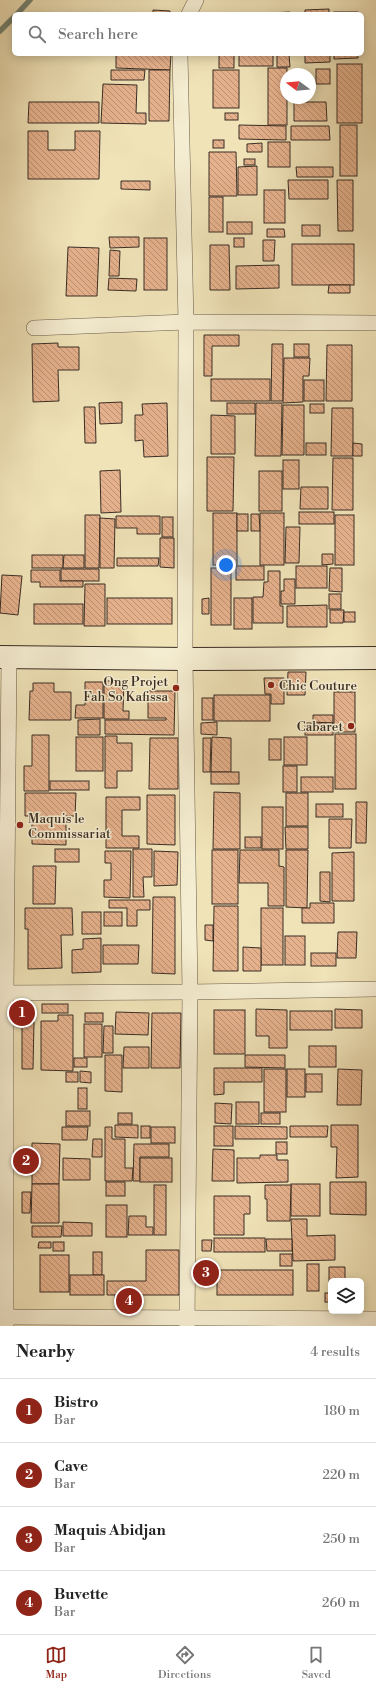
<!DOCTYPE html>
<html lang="en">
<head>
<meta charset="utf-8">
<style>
  :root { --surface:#fff; --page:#f2f2f2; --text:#222; --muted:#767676; --line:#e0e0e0; --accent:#8f2418 }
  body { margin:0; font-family:"Libre Bodoni",serif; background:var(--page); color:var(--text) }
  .controls { position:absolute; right:12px; bottom:12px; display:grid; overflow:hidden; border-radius:6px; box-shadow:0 2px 10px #0003 }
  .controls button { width:36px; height:36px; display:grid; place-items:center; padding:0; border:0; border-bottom:1px solid var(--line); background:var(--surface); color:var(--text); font:20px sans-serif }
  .compass { position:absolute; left:280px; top:68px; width:36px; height:36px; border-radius:50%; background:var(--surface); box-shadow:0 2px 10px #0003; rotate:286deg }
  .you { position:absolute; left:226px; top:565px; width:14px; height:14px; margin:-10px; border:3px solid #fff; border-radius:50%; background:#1a73e8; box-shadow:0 0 0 6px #1a73e833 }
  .badge { display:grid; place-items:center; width:26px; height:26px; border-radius:50%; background:var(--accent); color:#fff; font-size:13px; font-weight:700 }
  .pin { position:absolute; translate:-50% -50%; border:2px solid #fff; box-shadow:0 1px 4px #0006 }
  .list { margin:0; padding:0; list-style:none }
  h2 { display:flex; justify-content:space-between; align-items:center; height:52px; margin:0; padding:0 16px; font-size:17px }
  h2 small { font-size:13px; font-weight:400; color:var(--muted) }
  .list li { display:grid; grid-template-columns:26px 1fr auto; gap:12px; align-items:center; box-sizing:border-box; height:64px; padding:0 16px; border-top:1px solid var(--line) }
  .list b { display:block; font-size:15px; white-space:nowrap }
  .list p { margin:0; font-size:13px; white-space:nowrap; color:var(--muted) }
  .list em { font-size:13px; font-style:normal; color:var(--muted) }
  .icon { flex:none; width:22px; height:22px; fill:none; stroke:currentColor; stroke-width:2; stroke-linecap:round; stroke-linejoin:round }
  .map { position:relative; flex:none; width:376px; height:1326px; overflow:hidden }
  .search { position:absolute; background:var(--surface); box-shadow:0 2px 10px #0003; left:12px; right:12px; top:12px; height:44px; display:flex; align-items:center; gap:10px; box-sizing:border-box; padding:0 14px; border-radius:6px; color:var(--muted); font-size:15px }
  .sheet { height:308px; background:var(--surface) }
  nav { display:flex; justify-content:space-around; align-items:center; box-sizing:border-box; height:56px; border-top:1px solid var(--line); background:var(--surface); font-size:11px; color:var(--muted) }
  nav a { display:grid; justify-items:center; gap:2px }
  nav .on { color:var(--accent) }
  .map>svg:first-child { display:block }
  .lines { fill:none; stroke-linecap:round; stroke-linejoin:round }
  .stream { stroke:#748574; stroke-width:5.5 }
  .building { fill:url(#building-back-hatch); stroke:#3a2d24 }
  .street-casing { stroke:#685a49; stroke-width:16 }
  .secondary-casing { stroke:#3a2d24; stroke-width:24 }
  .street { stroke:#f5edd1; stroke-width:15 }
  .secondary { stroke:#f5edd1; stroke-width:22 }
  .poi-dot { fill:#8f2418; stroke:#f5edd1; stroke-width:1.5 }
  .labels { text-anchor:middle; stroke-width:3; stroke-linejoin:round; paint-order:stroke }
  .poi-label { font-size:13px; fill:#3a2d24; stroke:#f5edd1; text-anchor:end }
</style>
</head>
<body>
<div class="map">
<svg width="376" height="1326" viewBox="0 0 376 1326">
  <defs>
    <pattern id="building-back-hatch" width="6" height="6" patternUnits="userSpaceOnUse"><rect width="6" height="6" fill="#e6b28d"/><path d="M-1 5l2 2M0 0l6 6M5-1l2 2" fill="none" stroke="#bb9173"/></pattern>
  </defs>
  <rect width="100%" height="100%" fill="#f0e3b8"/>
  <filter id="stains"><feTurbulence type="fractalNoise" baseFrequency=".005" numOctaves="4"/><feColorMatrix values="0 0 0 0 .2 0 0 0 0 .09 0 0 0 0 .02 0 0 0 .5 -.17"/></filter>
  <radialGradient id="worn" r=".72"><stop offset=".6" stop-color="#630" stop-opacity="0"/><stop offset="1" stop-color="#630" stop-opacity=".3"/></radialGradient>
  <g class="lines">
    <g class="stream">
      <path d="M17,14L30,0"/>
      <path d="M0,31L14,17"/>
    </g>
  </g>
  <g class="building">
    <path d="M329,9V14H305V10Z"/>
    <path d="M153,10L170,11V14H153Z"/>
    <path d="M290,12V14H270V13Z"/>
    <rect x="334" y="12" width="24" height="2"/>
    <path d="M116,54H171L170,70L116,68Z"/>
    <rect x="219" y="54" width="15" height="14"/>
    <rect x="239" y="54" width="34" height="12"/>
    <path d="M277,54H289L290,67H277Z"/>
    <path d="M305,54H330V62L305,63Z"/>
    <path d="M334,54H358V58L334,59Z"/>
    <rect x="337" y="64" width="25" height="59"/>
    <rect x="268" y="68" width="19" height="57"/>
    <rect x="316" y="69" width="14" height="15"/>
    <path d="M111,70H145L144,80H111Z"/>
    <path d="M149,70H170L169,121H149Z"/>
    <rect x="213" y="70" width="26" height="38"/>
    <path d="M103,84L137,85L136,113H146V124L101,123Z"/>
    <path d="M29,102H99V123H28Z"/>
    <path d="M294,102H326L327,121H294Z"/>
    <rect x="225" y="113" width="13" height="7"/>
    <path d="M239,125L286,126V140L239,139Z"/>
    <rect x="340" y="125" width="17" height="51"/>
    <path d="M291,126H329L330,140H291Z"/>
    <path d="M28,131H48V150H75V131H100L99,179H28Z"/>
    <rect x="213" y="140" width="11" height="8"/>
    <rect x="268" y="142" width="22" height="25"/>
    <path d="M262,143V152H247V144Z"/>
    <path d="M209,152H236L237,196H209Z"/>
    <rect x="244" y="159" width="11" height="6"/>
    <path d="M257,166V195H238V167Z"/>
    <path d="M296,167H333V177H297Z"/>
    <path d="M288,180H328V199H289Z"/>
    <path d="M337,180H353V231H338Z"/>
    <path d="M121,181H150V190L121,189Z"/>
    <rect x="264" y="190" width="21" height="33"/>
    <rect x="209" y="197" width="14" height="35"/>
    <rect x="227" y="222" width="25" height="12"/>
    <rect x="302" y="225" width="18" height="11"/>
    <path d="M267,229H284L285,237H267Z"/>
    <path d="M109,237H139V247L110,248Z"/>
    <rect x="144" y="238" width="23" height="52"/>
    <rect x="234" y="238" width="10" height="9"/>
    <path d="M263,240H275L274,261H263Z"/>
    <rect x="292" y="244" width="62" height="41"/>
    <path d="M210,245H229L230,290H210Z"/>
    <path d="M68,247L99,248L97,296H66Z"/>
    <path d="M110,250L120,251L119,276H109Z"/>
    <path d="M279,265V288L236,289V266Z"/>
    <path d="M109,278L137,279L136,291L108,290Z"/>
    <path d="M329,285H350V293H328Z"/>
    <path d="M204,335H239V346H212V376H204Z"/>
    <path d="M58,343V347H79V370H58L59,401L33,402L32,344Z"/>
    <path d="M272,344H283V401H271Z"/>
    <rect x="294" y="344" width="15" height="13"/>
    <path d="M327,345H352V401H326Z"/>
    <path d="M284,358H310L309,376H303V402L283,403Z"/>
    <rect x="211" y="379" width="59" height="22"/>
    <rect x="304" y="380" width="20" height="21"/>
    <path d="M122,402V423L100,424L99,403Z"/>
    <path d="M167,403L168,456L144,457L143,440L135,441V415H143L142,404Z"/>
    <rect x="227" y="403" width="28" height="11"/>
    <path d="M256,403H282L281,456H255Z"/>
    <rect x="310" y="404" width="14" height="9"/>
    <path d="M283,405H304V455H282Z"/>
    <path d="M84,407H95L96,443H85Z"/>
    <path d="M332,408H353V456H331Z"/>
    <path d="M211,415L235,416V454H211Z"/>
    <rect x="306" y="443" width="20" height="12"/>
    <path d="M353,443L362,444V456H353Z"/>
    <path d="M207,457H234L233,511H207Z"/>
    <path d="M333,458H353V510H332Z"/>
    <rect x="283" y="460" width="16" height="29"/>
    <path d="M120,470L121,512L101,513L100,471Z"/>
    <rect x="259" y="471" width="23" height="40"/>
    <path d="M301,487H328V509H300Z"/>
    <rect x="299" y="512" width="35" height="12"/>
    <rect x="213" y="513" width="24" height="52"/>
    <rect x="260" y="513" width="24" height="52"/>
    <rect x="237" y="514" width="11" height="17"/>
    <path d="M251,514H259L260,531H251Z"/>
    <path d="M85,515H100L99,568H85Z"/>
    <rect x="335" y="515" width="19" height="50"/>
    <path d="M116,516H160V534H137V528H116Z"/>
    <rect x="162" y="517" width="11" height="20"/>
    <path d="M100,518L115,519L114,568H100Z"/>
    <path d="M286,527H300L299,563H285Z"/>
    <path d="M160,538H174V568L160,567Z"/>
    <path d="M322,554H333V564L322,565Z"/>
    <rect x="32" y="555" width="31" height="13"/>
    <path d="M64,555H84V568H63Z"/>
    <path d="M117,558H159L158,566H117Z"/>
    <rect x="236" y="566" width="28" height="14"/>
    <rect x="296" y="566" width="31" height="22"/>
    <rect x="211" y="568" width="20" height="57"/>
    <path d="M330,568H342V592L329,591Z"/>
    <rect x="61" y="569" width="38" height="12"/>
    <path d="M31,570H60V581H83V587H40V582H31Z"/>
    <path d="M268,571H280V606H283V623H253V597H263L264,582H268Z"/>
    <path d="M2,575L22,576L18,615L0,613Z"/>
    <path d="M284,579H295V604H281V591H284Z"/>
    <path d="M85,584H105V626H84Z"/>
    <rect x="329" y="594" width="12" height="15"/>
    <rect x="107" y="598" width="65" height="26"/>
    <path d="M209,598V614H202V599Z"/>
    <rect x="234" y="598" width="18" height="31"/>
    <rect x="34" y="604" width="49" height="20"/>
    <path d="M327,605V627H287V606Z"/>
    <path d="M330,610H344L343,623H330Z"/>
    <rect x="344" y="612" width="11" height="10"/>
    <path d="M288,672H306L305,695H287Z"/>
    <path d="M264,678H284V704H271V694H265Z"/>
    <path d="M104,681H124L123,711H129V719H104Z"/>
    <path d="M85,682H103V718H75L76,705H85Z"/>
    <path d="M33,683H54V692H71V720H29L30,691H33Z"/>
    <path d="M148,691H175L174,735L105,734V720H166V718H148Z"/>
    <rect x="334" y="692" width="21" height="40"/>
    <rect x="214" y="695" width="56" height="26"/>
    <rect x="202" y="698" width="11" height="22"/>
    <path d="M313,715H333V723L313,722Z"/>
    <path d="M100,719V735H78V720Z"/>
    <path d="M217,722V735L201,734V723Z"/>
    <rect x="305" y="723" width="28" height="12"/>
    <rect x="335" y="734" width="21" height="55"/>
    <path d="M32,735H49V791H24V766H32Z"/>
    <path d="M105,736H117V743H132V771H117V788H105Z"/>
    <rect x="76" y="737" width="27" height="34"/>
    <path d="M212,737L231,738V772H211Z"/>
    <rect x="284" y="737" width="23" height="28"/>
    <path d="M150,738H178V789H149Z"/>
    <path d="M203,738H211L210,772H203Z"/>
    <rect x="269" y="739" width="12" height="21"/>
    <rect x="283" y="766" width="14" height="26"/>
    <rect x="211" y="772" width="28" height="12"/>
    <rect x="301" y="777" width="32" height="15"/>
    <rect x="50" y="781" width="39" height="9"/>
    <path d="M214,792L240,793V849H213Z"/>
    <path d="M25,793H76L75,816H66V845L32,844V816H25Z"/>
    <rect x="286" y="793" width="22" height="33"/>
    <path d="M147,795H175V845L147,844Z"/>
    <path d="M106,797H140V810H122V836H139V848H106Z"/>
    <path d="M356,802H367L366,843H356Z"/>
    <rect x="316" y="804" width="27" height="13"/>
    <rect x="262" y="807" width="21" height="42"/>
    <path d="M329,819H352L351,848H329Z"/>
    <path d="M285,827H308V849H286Z"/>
    <rect x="245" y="837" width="16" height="11"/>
    <rect x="55" y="849" width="24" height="13"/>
    <path d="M133,849H152V877H143L144,897H133Z"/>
    <rect x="212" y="850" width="26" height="54"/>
    <path d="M240,850H279V866L284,867V906H268V883H239Z"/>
    <path d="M286,850H308L307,908L286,907Z"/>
    <path d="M105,851H131L130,898L104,897V880H111V863H105Z"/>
    <path d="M154,851L178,852L177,885L154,886Z"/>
    <path d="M354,852V901H332V853Z"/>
    <path d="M33,866H56L55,904H33Z"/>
    <path d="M320,872H330V902L320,901Z"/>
    <path d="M153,897H175V974L152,973Z"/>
    <path d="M109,900H150V910H137V926H127V908H109Z"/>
    <path d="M310,903H334V923H302V908H310Z"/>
    <path d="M214,906H238V971H213Z"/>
    <path d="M25,908H72L73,935H61L62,968L28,969V929H25Z"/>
    <rect x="261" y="908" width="22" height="57"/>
    <rect x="82" y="912" width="19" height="22"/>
    <rect x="104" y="912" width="18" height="14"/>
    <path d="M205,925H213V941L205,940Z"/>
    <path d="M338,932H357L356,958H337Z"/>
    <rect x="285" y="936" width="20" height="29"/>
    <path d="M101,938V972L72,973V950L83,949V939Z"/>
    <path d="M103,945H139L138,964H103Z"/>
    <path d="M243,947L261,948V971H243Z"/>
    <rect x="311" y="953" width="25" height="13"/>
    <rect x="42" y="1004" width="26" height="9"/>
    <path d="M256,1009L287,1010V1048H269V1036H256Z"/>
    <path d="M335,1009L362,1010V1028H335Z"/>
    <rect x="214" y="1010" width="31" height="44"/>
    <rect x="290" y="1011" width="42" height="19"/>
    <path d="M116,1012L149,1013L148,1035L115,1034Z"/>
    <rect x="85" y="1013" width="18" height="9"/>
    <path d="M152,1013H181L180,1068H151Z"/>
    <path d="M58,1015H73V1071L41,1070V1021H58Z"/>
    <path d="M22,1022H34L33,1069H22Z"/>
    <rect x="84" y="1024" width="18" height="33"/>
    <path d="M104,1026H113V1053H103Z"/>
    <rect x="309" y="1046" width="27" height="21"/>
    <path d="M124,1047H149V1068H123Z"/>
    <path d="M105,1055H122V1092L105,1091Z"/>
    <path d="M245,1055H285V1068L245,1067Z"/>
    <rect x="74" y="1058" width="13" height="9"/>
    <path d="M214,1068H262V1082H224V1094L214,1095Z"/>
    <rect x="264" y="1069" width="22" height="43"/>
    <rect x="287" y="1069" width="18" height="28"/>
    <path d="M338,1069L362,1070L361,1105H337Z"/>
    <path d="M80,1071L91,1072V1083L80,1082Z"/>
    <rect x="66" y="1072" width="12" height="10"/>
    <rect x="306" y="1074" width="16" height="18"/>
    <rect x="78" y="1088" width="9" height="21"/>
    <rect x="236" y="1102" width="23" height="22"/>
    <path d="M215,1103L232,1104L231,1124L215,1123Z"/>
    <rect x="66" y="1111" width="24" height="15"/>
    <rect x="118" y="1113" width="14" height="11"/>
    <rect x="261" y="1113" width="19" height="11"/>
    <path d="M115,1125H138V1138L115,1137Z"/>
    <path d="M331,1125H358V1177L336,1178L337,1147H331Z"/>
    <rect x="141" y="1126" width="9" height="12"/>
    <rect x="214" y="1126" width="19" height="20"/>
    <path d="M235,1126L287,1127V1139H235Z"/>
    <path d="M290,1126H328L327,1137H290Z"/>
    <path d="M62,1127H88L87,1140H62Z"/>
    <path d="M105,1127H112V1139H125V1168H133L132,1181H105Z"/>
    <rect x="151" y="1127" width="24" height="16"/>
    <path d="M93,1139H102V1157H92Z"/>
    <rect x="276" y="1142" width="11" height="12"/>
    <path d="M32,1143L60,1144L59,1184H32Z"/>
    <path d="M134,1144H169V1157H140V1181H133Z"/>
    <path d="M213,1149L234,1150V1181H212Z"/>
    <path d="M260,1155H277V1160H288V1182L237,1183V1158H260Z"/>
    <path d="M63,1158L90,1159V1180H63Z"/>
    <rect x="140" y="1158" width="32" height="24"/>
    <rect x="106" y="1182" width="19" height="14"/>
    <path d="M330,1182H366V1215L330,1214Z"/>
    <path d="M32,1184H59V1223H31Z"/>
    <rect x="291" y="1184" width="29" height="32"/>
    <rect x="154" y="1185" width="12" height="50"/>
    <path d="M265,1185H291L290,1221H267V1199H265Z"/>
    <path d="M22,1192H31L30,1213H22Z"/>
    <path d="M214,1196H250V1214H244V1235H214Z"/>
    <rect x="106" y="1205" width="21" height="32"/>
    <path d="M129,1216H146V1227H153V1235H128Z"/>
    <path d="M291,1219H307V1236L335,1235V1260L293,1261Z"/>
    <path d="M63,1222L92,1223V1236H63Z"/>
    <path d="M32,1226H62L61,1237H32Z"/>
    <rect x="214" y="1238" width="51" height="14"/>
    <path d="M266,1239H292V1251H267Z"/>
    <path d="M202,1240H212L211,1251H202Z"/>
    <path d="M39,1242H51V1248H38Z"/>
    <rect x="53" y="1242" width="11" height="9"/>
    <path d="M146,1250H179V1295H107V1281H146Z"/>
    <rect x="93" y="1252" width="9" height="23"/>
    <rect x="280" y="1254" width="12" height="12"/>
    <rect x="40" y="1255" width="29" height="37"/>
    <rect x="307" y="1264" width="12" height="27"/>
    <path d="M329,1267H345V1281H331V1283H329Z"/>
    <rect x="217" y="1270" width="76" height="25"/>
    <rect x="70" y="1275" width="34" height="20"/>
    <rect x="325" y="1293" width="6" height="9"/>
    <rect x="115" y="1295" width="21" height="8"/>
  </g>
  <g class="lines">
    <g class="street-casing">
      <g id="street">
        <path d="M189,14L196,0"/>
        <path d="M180,54L186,322L185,659L190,992L187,1326"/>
        <path d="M34,328L186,322L376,323"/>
        <path d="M0,993L190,992L376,989"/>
        <path d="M0,1317L376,1319"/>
        <path d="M6,1326V993L9,657"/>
      </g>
    </g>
    <g class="secondary-casing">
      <path id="secondary" d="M0,657L185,659L376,658"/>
    </g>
    <use href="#street" class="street"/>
    <use href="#secondary" class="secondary"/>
  </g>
  <g class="poi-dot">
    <circle cx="271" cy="685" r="4"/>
    <circle cx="176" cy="688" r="4"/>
    <circle cx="351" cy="726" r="4"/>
    <circle cx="20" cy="825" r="4"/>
  </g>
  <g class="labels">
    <g class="poi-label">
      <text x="168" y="686">Ong Projet<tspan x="168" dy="15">Fah So Kafissa</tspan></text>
      <text x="279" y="690" text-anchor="start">Chic Couture</text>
      <text x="343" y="731">Cabaret</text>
      <text x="28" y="823" text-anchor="start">Maquis le<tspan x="28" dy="15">Commissariat</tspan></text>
    </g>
  </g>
  <rect width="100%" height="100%" filter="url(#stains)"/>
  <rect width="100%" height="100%" fill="url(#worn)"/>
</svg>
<div class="controls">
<button><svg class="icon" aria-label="layers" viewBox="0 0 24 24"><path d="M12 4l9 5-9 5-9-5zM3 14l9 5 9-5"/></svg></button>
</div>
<svg class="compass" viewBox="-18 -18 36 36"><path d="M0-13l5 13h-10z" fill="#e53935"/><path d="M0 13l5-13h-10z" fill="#767676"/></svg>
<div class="you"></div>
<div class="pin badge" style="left:22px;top:1013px">1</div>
<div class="pin badge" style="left:26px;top:1161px">2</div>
<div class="pin badge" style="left:206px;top:1273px">3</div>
<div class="pin badge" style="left:129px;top:1301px">4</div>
<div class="search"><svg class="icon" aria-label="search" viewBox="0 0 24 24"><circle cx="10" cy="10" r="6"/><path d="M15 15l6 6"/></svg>Search here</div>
</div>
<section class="sheet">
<h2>Nearby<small>4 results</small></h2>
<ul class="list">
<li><span class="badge">1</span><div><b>Bistro</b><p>Bar</p></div><em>180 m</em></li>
<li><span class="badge">2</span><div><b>Cave</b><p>Bar</p></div><em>220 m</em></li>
<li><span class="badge">3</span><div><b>Maquis Abidjan</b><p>Bar</p></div><em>250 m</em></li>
<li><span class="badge">4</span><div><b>Buvette</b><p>Bar</p></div><em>260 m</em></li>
</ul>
</section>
<nav>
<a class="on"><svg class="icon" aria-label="map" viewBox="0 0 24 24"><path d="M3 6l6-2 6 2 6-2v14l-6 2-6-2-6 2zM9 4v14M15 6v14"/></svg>Map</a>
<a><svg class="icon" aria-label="directions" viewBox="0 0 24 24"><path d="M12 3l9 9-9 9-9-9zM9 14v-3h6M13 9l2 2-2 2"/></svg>Directions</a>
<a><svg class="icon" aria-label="saved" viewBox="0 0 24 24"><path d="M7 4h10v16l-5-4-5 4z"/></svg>Saved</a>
</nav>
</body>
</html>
